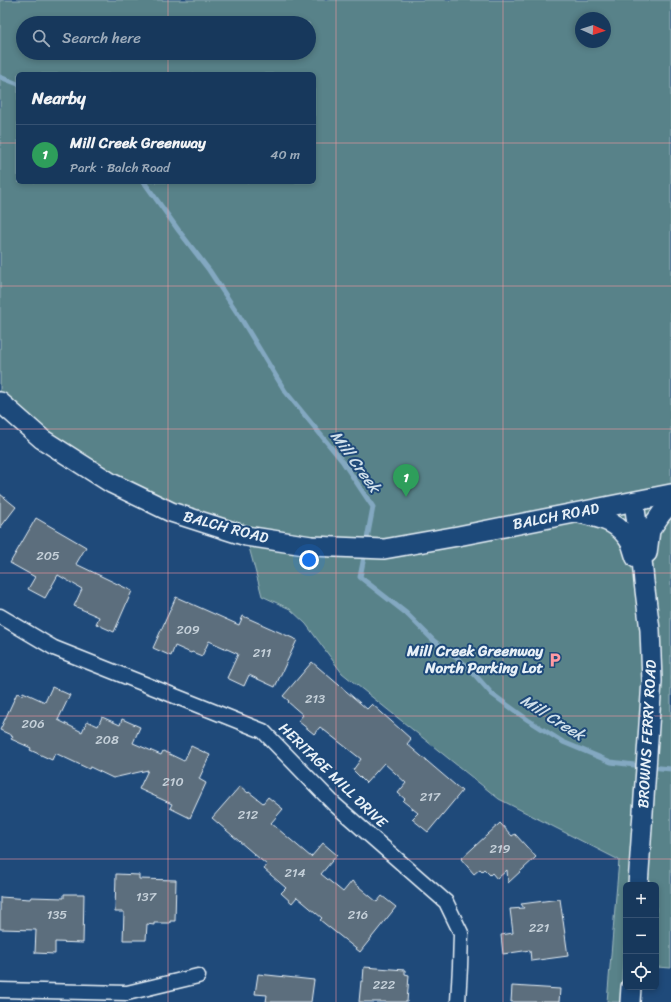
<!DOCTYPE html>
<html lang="en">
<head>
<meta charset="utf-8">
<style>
  :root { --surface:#17385c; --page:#244365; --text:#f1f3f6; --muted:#9eacbb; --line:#365272; --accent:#ff9aa2 }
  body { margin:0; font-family:Sriracha,sans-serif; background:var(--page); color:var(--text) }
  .controls { position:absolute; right:12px; bottom:12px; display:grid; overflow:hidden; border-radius:6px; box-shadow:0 2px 6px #0003 }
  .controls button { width:36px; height:36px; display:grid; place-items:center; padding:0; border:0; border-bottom:1px solid var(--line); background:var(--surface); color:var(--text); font:20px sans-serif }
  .compass { position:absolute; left:575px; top:12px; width:36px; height:36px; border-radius:50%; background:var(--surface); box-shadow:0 2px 6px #0003; rotate:93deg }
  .you { position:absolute; left:309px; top:560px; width:14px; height:14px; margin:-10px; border:3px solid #fff; border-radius:50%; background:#1a73e8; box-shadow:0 0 0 6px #1a73e833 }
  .badge { display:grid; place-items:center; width:26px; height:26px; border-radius:50%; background:var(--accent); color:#fff; font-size:13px; font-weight:700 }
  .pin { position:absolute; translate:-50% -33px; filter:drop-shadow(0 1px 2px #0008) }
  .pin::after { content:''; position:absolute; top:21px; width:14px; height:12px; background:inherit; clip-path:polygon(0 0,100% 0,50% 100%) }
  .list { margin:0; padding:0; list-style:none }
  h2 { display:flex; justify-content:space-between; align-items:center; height:52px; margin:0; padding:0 16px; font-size:17px }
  h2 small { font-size:13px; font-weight:400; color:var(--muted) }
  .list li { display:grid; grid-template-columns:26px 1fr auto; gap:12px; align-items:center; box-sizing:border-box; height:60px; padding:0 16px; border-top:1px solid var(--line) }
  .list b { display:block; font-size:15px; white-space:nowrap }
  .list p { margin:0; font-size:13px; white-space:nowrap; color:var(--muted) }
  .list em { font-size:13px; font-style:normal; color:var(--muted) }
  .icon { flex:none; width:22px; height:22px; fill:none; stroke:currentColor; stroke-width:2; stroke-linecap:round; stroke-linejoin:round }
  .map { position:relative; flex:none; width:671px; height:1002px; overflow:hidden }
  .search { position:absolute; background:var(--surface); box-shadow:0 2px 6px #0003; left:16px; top:16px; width:300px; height:44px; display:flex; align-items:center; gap:10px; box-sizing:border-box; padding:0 14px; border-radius:22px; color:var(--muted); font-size:15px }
  .panel { position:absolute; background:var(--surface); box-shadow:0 2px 6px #0003; left:16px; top:72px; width:300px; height:112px; border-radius:6px }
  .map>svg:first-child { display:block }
  .green { fill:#588289; stroke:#a0bac0; fill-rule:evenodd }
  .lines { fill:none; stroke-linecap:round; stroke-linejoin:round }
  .stream { stroke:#83a8c1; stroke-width:5 }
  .building { fill:#5b6e7d; stroke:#e8f1f8 }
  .street-casing { stroke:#e8f1f8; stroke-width:17 }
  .secondary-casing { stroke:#e8f1f8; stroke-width:22 }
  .street { stroke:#1f4a7a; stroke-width:14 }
  .secondary { stroke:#1f4a7a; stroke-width:19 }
  .grid { fill:none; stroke:#ff9aa2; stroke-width:1; stroke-opacity:0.55 }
  .labels { text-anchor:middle; stroke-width:4; stroke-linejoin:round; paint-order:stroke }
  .number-label { font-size:13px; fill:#c5d0d9 }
  .street-label { font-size:15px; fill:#e8f1f8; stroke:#1f4a7a }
  .poi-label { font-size:15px; font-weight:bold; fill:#e8f1f8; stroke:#1f4a7a; text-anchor:end }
  .water-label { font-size:16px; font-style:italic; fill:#cfdfea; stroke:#1f4a7a }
</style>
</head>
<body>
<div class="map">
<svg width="671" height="1002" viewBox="0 0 671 1002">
  <rect width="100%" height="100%" fill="#1f4a7a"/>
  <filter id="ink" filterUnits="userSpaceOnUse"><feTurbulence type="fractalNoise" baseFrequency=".025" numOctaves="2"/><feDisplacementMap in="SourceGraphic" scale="8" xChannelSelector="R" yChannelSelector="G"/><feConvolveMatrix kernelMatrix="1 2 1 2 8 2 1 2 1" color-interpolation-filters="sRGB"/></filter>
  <g filter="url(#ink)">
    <path class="green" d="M0,0H671V968L656,967V885H626V924L620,1002H607L619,860L499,799L342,673L306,624L290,609L262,596L246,536L171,512L0,402ZM581,18H605V42H581ZM23,23H309V53H23ZM18,74H314V182H18Z"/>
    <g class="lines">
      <g class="stream">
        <path d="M0,77L18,84"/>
        <path d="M144,182L179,231L209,270L240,317L285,391L343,462L373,507L366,544"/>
        <path d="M365,552L360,577L406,613L434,641L467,666L492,694L528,720L563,742L611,762L642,766"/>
        <path d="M650,767L671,769"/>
      </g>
    </g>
    <g class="building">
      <path d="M0,494L16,507L0,528Z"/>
      <path d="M36,518L86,547L76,564L132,591L114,632L96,624L99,617L74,606L82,589L58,575L45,598L28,589L35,577L10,563Z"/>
      <path d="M176,597L239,625L243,616L297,640L275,687L249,675L244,686L227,678L238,654L209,641L202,656L192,652L191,653L175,646L171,656L153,648Z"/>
      <path d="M312,662L367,709L372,704L411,739L407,744L462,791L428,832L412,819L418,813L403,801L405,799L398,793L406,783L384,763L366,783L353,770L361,759L320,727L314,734L298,721L303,715L288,702L289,701L283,696Z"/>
      <path d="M52,687L70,695L58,720L82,732L87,721L98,726L102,717L120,725L122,719L140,727L133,743L161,755L163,751L184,761L191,746L210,755L199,779L206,783L190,818L170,808L172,804L139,789L148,770L113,778L90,767L89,769L55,753L52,760L30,750L31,748L11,739L13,736L0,730L17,693L22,695L23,692L45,702Z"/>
      <path d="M240,786L248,793L249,792L263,803L268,797L283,809L271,823L311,857L323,843L337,855L321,874L343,892L352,881L377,902L382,896L396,907L360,952L320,920L322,918L297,897L292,903L281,893L286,888L264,869L267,865L212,818Z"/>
      <path d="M500,823L512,836L515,834L536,857L508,883L507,870L497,879L492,873L490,875L484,869L482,871L480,869L474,874L461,859Z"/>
      <path d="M116,874L139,875V879L176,880L175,921H170V923H154V925L147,924L146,940H123L124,912H115Z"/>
      <path d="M64,894H84L83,943L55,942V954L35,953L36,930L0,929V897L30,899L31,897L64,898Z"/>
      <path d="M560,899L568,956L531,961L530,950L503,954L501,935L513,933L510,909L524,908L521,904Z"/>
      <path d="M364,967L405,970V974L409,975L407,1002H359L361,981H363Z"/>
      <path d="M258,974L314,980L311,1002H266L267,995L255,994Z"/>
      <path d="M512,986L560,989L559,1002H511Z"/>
    </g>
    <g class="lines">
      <g class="street-casing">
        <g id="street">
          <path d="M0,616L54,648L263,731L334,804L446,902L461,933L460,967L458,1002"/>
          <path d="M0,990L127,993L198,976"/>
        </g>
      </g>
      <g class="secondary-casing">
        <g id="secondary">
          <path d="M0,402L42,439L111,483L171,512L246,536L311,546L384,549L458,536L671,494"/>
          <path d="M634,502L642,560L644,582L650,630L652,681L638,885"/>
          <path d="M580,513C603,519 618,521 631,543C633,548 634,553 636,558"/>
          <path d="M647,553L650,530L661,514L671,503"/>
          <path d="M630,1002L631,987"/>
        </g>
      </g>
      <use href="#street" class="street"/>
      <use href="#secondary" class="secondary"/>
    </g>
  </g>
  <path class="grid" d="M168,0V23M336,0V1002M503,0V1002M168,53V74M0,143H18M314,143H671M168,182V1002M0,286H671M0,429H671M0,573H671M0,716H671M0,859H671"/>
  <defs>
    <g id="parking-bare" transform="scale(1.2)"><path d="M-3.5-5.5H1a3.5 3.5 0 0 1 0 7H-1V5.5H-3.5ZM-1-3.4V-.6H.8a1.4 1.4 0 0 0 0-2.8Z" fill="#ff9aa2" stroke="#1f4a7a" stroke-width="2.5" paint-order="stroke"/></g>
  </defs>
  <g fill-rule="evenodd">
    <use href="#parking-bare" x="555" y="660"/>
  </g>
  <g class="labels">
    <g class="number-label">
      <text x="48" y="560">205</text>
      <text x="188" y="634">209</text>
      <text x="262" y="657">211</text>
      <text x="315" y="703">213</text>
      <text x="33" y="728">206</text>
      <text x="107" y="744">208</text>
      <text x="173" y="786">210</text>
      <text x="430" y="801">217</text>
      <text x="248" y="819">212</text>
      <text x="500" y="853">219</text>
      <text x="295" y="877">214</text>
      <text x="146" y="901">137</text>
      <text x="57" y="919">135</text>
      <text x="358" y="919">216</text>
      <text x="539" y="932">221</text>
      <text x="384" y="989">222</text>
    </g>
    <g class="street-label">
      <text transform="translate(556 516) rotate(-11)" y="5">BALCH ROAD</text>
      <text transform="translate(226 527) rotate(15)" y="5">BALCH ROAD</text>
      <text transform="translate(647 734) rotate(-87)" y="5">BROWNS FERRY ROAD</text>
      <text transform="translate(333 775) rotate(44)" y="5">HERITAGE MILL DRIVE</text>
    </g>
    <g class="poi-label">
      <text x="543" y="656">Mill Creek Greenway<tspan x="543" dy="17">North Parking Lot</tspan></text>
    </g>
    <g class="water-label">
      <text transform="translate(356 461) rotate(54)" y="6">Mill Creek</text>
      <text transform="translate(553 717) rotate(32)" y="6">Mill Creek</text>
    </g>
  </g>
</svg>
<div class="controls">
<button>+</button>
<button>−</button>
<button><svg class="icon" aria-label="locate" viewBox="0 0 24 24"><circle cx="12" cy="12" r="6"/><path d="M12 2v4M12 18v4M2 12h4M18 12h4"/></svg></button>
</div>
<svg class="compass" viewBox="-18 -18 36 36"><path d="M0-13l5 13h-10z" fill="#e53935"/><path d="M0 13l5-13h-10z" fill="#9eacbb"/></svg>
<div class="you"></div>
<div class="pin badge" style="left:406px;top:497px;background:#2e9e5b">1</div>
<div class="search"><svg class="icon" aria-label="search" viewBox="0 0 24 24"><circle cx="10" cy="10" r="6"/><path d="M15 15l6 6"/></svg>Search here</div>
<section class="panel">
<h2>Nearby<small></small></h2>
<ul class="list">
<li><span class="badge" style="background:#2e9e5b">1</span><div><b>Mill Creek Greenway</b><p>Park · Balch Road</p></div><em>40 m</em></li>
</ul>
</section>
</div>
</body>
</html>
